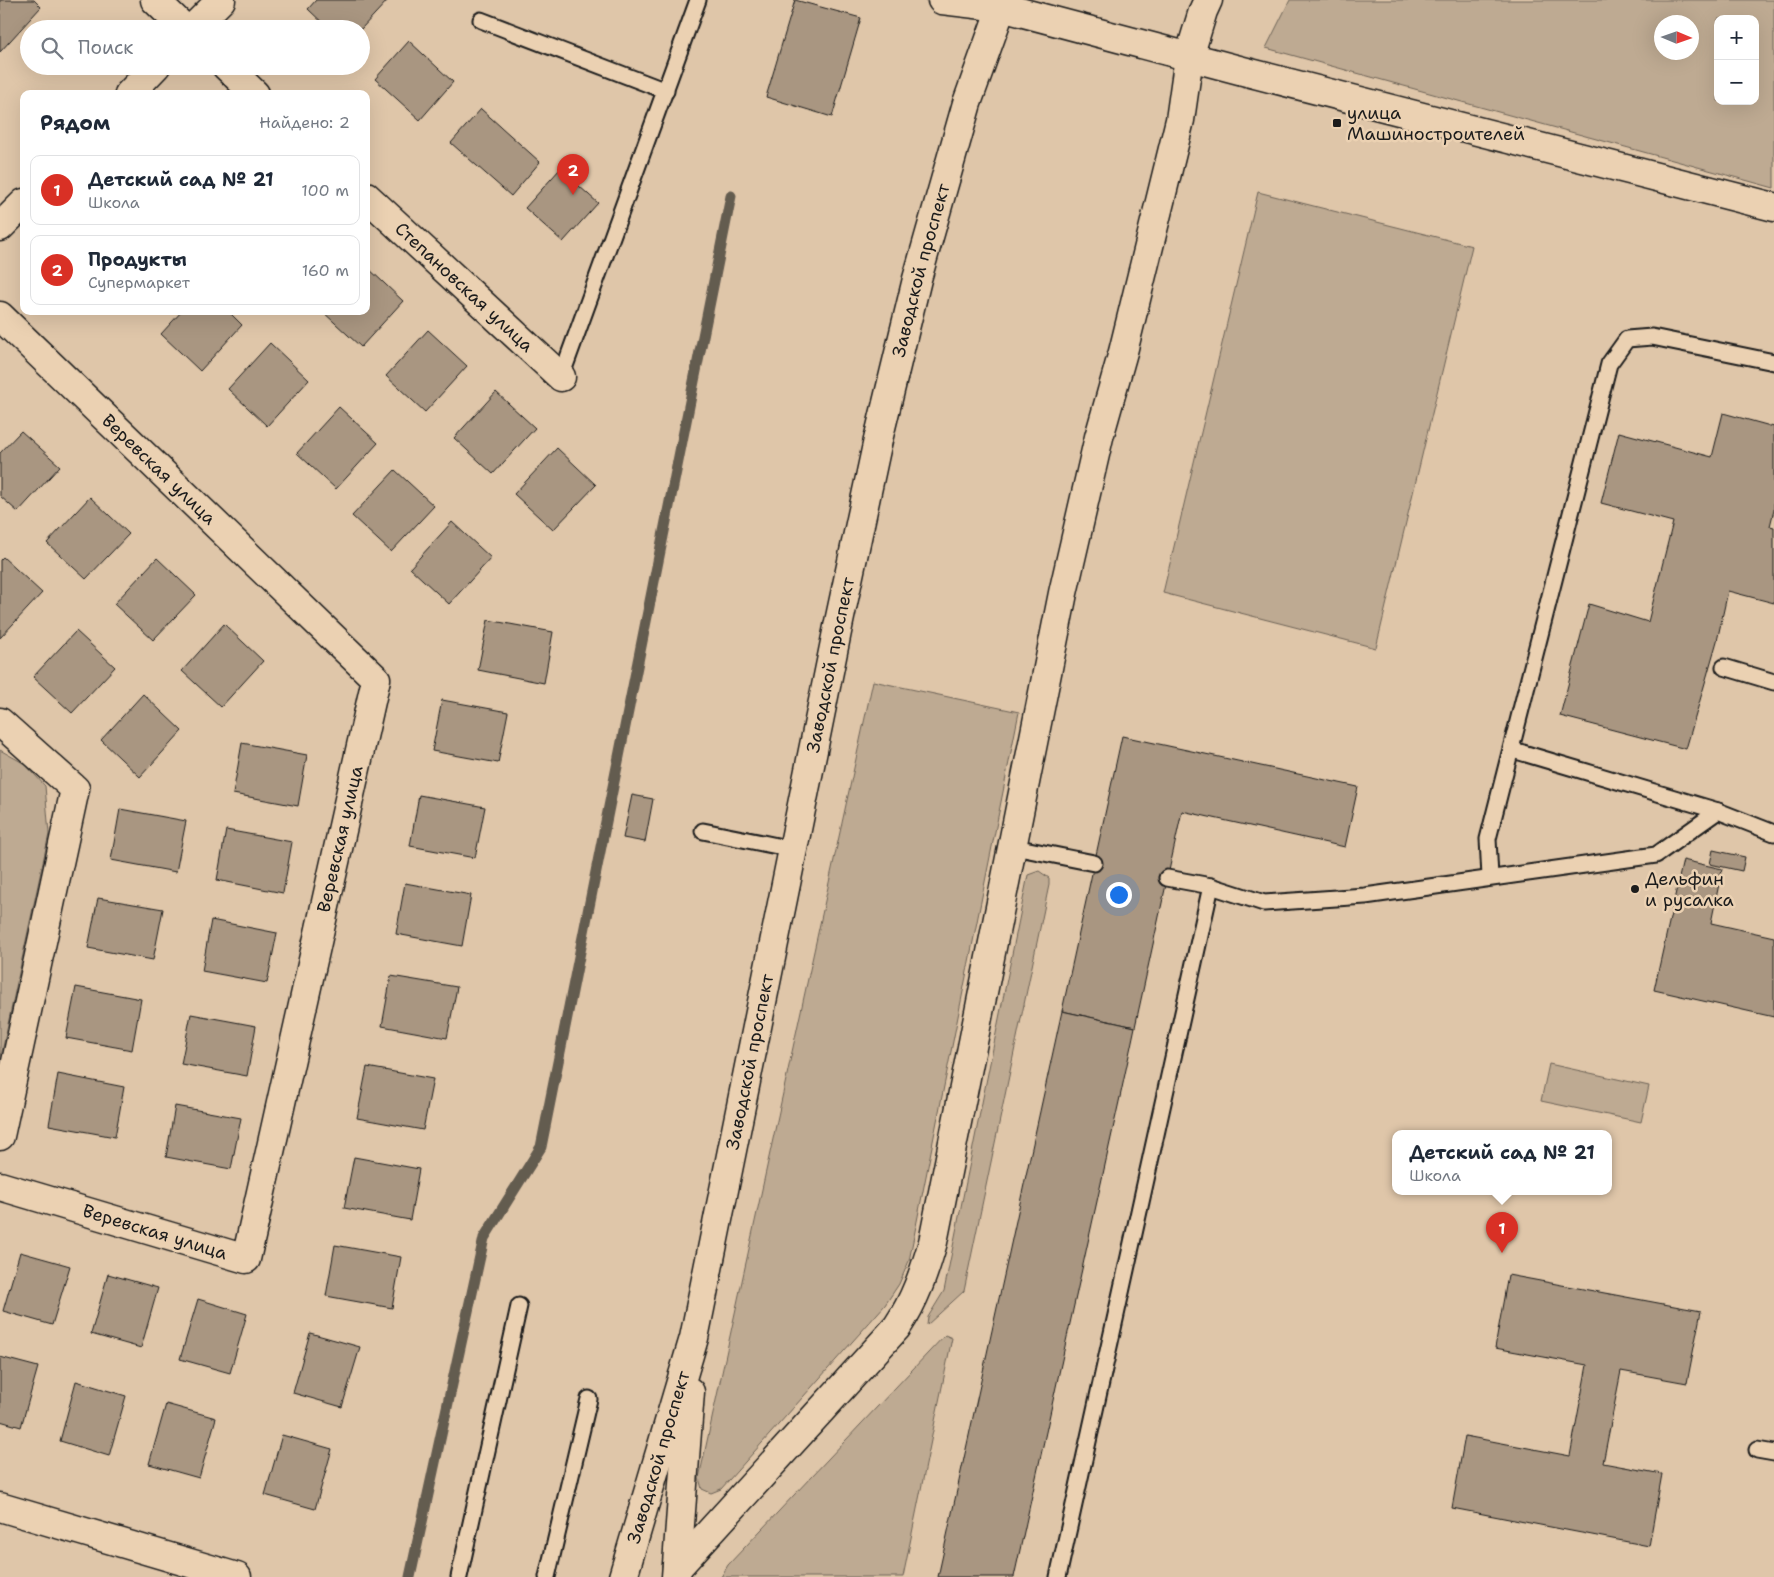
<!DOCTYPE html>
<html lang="ru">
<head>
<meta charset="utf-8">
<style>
  :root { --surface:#fff; --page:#f6f6f7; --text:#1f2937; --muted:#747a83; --line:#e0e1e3; --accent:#d93025 }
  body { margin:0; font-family:"Shantell Sans",sans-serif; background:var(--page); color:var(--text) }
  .controls { position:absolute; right:15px; top:15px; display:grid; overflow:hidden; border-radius:10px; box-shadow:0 5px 20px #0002 }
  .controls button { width:45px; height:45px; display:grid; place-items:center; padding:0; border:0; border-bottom:1px solid var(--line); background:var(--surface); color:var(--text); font:25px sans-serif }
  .compass { position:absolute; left:1654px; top:15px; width:45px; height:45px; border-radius:50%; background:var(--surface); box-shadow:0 5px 20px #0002; rotate:92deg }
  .you { position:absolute; left:1118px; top:894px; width:18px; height:18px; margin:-12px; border:4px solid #fff; border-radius:50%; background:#1a73e8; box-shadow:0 0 0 8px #1a73e833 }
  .badge { display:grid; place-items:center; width:32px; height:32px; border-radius:50%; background:var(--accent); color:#fff; font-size:16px; font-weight:700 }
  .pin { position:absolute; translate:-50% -41px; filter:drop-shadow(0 1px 2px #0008) }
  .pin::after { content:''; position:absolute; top:26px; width:18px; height:15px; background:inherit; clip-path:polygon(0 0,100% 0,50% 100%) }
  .popup { position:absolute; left:1392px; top:1130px; width:220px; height:65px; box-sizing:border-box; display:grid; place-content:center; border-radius:10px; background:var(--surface); filter:drop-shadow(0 1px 4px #0005); font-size:16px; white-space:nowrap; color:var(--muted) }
  .popup b { font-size:19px; color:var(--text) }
  .popup::after { content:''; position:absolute; left:50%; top:100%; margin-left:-10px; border:10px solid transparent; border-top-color:var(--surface) }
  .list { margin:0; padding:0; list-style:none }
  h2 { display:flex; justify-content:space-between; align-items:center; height:65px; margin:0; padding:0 20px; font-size:21px }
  h2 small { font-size:16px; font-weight:400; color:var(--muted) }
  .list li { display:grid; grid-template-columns:32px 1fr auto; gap:15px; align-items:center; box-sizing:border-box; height:70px; margin:0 10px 10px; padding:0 10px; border:1px solid var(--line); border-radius:10px }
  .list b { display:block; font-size:19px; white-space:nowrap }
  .list p { margin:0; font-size:16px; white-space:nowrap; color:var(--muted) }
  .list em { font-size:16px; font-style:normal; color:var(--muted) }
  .icon { flex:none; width:28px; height:28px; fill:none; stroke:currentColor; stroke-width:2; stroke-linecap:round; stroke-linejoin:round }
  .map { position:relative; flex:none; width:1774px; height:1577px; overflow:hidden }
  .search { position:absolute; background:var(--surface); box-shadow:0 5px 20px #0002; left:20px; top:20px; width:350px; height:55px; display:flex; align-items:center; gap:12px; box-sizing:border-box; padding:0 18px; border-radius:28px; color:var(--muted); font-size:19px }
  .panel { position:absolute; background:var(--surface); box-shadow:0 5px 20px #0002; left:20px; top:90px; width:350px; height:225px; border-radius:10px }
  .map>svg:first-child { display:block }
  .green { fill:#beaa92; stroke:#6d6357; fill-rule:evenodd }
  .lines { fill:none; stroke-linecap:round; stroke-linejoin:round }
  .stream { stroke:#645b50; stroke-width:11 }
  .building { fill:#a99681; stroke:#1c1c1c }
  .service-casing { stroke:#1c1c1c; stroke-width:19 }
  .minor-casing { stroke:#1c1c1c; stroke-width:31 }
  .primary-casing { stroke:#1c1c1c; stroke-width:31 }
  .service { stroke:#ebd1b2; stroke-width:15 }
  .minor { stroke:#ebd1b2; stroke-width:28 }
  .primary { stroke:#ebd1b2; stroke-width:28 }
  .poi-dot { fill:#1c1c1c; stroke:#ebd1b2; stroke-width:2 }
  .labels { text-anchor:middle; stroke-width:5; stroke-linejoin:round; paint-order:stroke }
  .poi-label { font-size:18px; fill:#1c1c1c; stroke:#ebd1b2; text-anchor:start }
  .street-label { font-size:18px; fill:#1c1c1c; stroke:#ebd1b2 }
</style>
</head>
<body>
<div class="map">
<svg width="1774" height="1577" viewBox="0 0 1774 1577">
  <rect width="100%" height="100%" fill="#dfc6a9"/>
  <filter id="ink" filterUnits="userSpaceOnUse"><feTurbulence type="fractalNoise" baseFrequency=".02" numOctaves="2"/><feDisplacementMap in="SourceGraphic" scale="10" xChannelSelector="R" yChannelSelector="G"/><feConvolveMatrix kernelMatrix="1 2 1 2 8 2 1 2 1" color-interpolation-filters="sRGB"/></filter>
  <g filter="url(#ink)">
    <g class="green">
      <path d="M1290,0H1774V188L1266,48ZM1718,19H1755V101H1718ZM1692,22V52H1662V22Z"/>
      <path d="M1258,192L1472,246L1376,648L1163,593Z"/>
      <path d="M873,681L1019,712L909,1261L899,1284L885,1305L721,1489L711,1493L702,1489L699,1478Z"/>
      <path d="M0,750L25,764L45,786L49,834L0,1061Z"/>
      <path d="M1039,871L1049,878V885L964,1291L927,1325L928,1317L944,1291L1028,875Z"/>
      <path d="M1549,1064L1649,1086L1641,1122L1541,1101Z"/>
      <path d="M945,1335L952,1338L903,1577H721L728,1565Z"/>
    </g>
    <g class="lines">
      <path class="stream" d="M410,1577L484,1238L541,1147L731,196"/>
    </g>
    <g class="building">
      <path d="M0,0H34L41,7L0,52Z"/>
      <path d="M316,0H388L361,29H329L308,9Z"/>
      <path d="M795,0L861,18L832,117L766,97Z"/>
      <path d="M409,41L453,82L420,120L375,79Z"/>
      <path d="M481,109L540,162L511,196L451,143Z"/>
      <path d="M560,169L598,203L563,242L525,208Z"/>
      <path d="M366,266L403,301L361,347L322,311H366Z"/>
      <path d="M182,311H228L242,325L200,371L161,334Z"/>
      <path d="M428,330L467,366L425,412L386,376Z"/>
      <path d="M270,343L309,380L267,426L228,389Z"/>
      <path d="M496,392L535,428L493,474L454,438Z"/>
      <path d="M339,407L378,443L336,489L297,453Z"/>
      <path d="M1723,413L1774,427V510L1770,526L1774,527V603L1728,591L1717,641L1686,749L1560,716L1589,604L1648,622L1673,522L1601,503L1619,432L1712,457Z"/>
      <path d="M21,431L60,466L18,512L0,496V453Z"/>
      <path d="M557,448L596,485L553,530L514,494Z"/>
      <path d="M395,470L434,506L391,552L352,516Z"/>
      <path d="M90,497L129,534L86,579L47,543Z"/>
      <path d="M452,522L491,558L449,604L410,568Z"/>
      <path d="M3,557L42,593L0,638V560Z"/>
      <path d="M157,558L196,595L153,640L114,604Z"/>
      <path d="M488,620L553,632L544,683L478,670Z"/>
      <path d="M224,624L263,661L221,707L182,671Z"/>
      <path d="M76,631L115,667L72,713L33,677Z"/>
      <path d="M143,694L182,731L140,777L101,740Z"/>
      <path d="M442,700L508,712L498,763L432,751Z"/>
      <path d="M1122,736L1358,787L1345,847L1182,811L1135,1027L1062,1011Z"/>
      <path d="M242,743L307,755L298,806L233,794Z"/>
      <path d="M419,795L485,807L475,858L410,846Z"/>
      <path d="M632,795L653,799L645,842L623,838Z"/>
      <path d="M120,809L186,821L176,872L111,860Z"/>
      <path d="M226,830L292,842L283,893L217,880Z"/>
      <path d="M1713,850L1745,857L1742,871L1710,864Z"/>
      <path d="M1683,860L1722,869L1711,923L1774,937V1017L1654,990Z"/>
      <path d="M405,883L471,895L462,946L396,934Z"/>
      <path d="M98,898L163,909L153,960L88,948Z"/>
      <path d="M211,920L277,933L267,983L202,971Z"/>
      <path d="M391,976L457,987L447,1038L382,1026Z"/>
      <path d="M76,987L141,999L132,1050L66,1038Z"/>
      <path d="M1062,1011L1135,1027L1122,1088L1014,1577H938Z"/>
      <path d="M191,1014L256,1026L247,1076L181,1064Z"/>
      <path d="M367,1067L433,1079L423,1130L357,1118Z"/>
      <path d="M58,1074L124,1087L115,1137L49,1125Z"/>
      <path d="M175,1106L241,1118L231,1169L166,1157Z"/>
      <path d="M354,1157L419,1169L410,1220L344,1208Z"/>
      <path d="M335,1245L401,1257L392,1308L326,1296Z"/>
      <path d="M20,1252L70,1266L52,1325L3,1311Z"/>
      <path d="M108,1274L158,1288L141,1348L91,1334Z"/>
      <path d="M1508,1275L1701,1311L1687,1383L1621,1371L1603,1463L1662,1474L1649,1546L1452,1508L1465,1436L1570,1456L1587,1365L1495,1348Z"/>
      <path d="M198,1299L247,1314L230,1373L180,1359Z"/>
      <path d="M310,1333L360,1347L342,1407L293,1393Z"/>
      <path d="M0,1357L38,1367L21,1427L0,1421Z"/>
      <path d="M76,1381L126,1396L109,1456L60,1441Z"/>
      <path d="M166,1404L216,1418L199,1478L149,1464Z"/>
      <path d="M282,1435L332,1449L315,1509L265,1495Z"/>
    </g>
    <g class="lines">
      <g class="service-casing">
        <g id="service">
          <path d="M481,20L666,91"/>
          <path d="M561,377L698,0"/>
          <path d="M1724,667L1774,682"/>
          <path d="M1513,750L1718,811L1774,833"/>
          <path d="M703,831L792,849"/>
          <path d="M1014,847L1094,863"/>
          <path d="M1490,877L1488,839L1609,364L1627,339L1652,337L1774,362"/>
          <path d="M1167,878L1211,886L1264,903L1365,896L1656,855L1718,811"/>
          <path d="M1757,1450L1774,1453"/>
          <path d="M459,1577L519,1306"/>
          <path d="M547,1577L589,1399"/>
          <path d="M1058,1577L1211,886"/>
        </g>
      </g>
      <g class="minor-casing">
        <g id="minor">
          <path d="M155,0L185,29"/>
          <path d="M942,0L1001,7L1243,71L1774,207"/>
          <path d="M192,29L221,0"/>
          <path d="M226,66L255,94"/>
          <path d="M129,94L156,66"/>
          <path id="s1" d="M366,196L561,377"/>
          <path d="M0,227L24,203"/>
          <path id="s2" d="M0,316L376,679L246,1259L0,1186"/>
          <path d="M0,722L75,789L0,1136"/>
          <path d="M0,1507L237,1577"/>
          <path d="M677,1568L897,1327C915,1300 924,1273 933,1242L1063,593L1099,437L1123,352L1180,120L1189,57L1203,11L1208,0"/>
        </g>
      </g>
      <g class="primary-casing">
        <g id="primary">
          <path id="s3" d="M623,1577L694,1338L839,622L878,440L917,279L967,103L1004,0"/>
          <path d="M676,1577L690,1392"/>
        </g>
      </g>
      <use href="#service" class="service"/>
      <use href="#minor" class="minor"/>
      <use href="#primary" class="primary"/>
    </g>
  </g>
  <g class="poi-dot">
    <rect x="1332" y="118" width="10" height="10" rx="2.5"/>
    <circle cx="1635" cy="889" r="5"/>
  </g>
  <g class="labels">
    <g class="poi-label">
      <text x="1347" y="119">улица<tspan x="1347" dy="21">Машиностроителей</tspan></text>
      <text x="1645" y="885">Дельфин<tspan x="1645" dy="21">и русалка</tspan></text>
    </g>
    <g class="street-label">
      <text dy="6" stroke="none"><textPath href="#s3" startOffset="1341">Заводской проспект</textPath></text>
      <text dy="6" stroke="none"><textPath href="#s1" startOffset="134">Степановская улица</textPath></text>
      <text dy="6" stroke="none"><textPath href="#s2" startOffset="221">Веревская улица</textPath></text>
      <text dy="6" stroke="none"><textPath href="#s3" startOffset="936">Заводской проспект</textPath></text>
      <text transform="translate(340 839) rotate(-77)" y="6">Веревская улица</text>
      <text dy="6" stroke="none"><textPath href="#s3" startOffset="531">Заводской проспект</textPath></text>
      <text transform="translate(155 1232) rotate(17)" y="6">Веревская улица</text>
      <text dy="6" stroke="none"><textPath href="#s3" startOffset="125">Заводской проспект</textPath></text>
    </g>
  </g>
</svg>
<div class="controls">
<button>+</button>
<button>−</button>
</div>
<svg class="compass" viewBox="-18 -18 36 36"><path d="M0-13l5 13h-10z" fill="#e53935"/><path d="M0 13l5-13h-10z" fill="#747a83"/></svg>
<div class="you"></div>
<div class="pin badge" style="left:1502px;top:1253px">1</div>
<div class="popup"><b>Детский сад № 21</b>Школа</div>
<div class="pin badge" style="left:573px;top:195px">2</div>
<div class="search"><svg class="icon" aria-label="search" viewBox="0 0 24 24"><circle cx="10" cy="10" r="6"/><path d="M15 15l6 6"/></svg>Поиск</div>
<section class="panel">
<h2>Рядом<small>Найдено: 2</small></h2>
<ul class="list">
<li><span class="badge">1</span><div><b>Детский сад № 21</b><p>Школа</p></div><em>100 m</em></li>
<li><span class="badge">2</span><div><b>Продукты</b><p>Супермаркет</p></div><em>160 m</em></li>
</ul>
</section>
</div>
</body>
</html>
